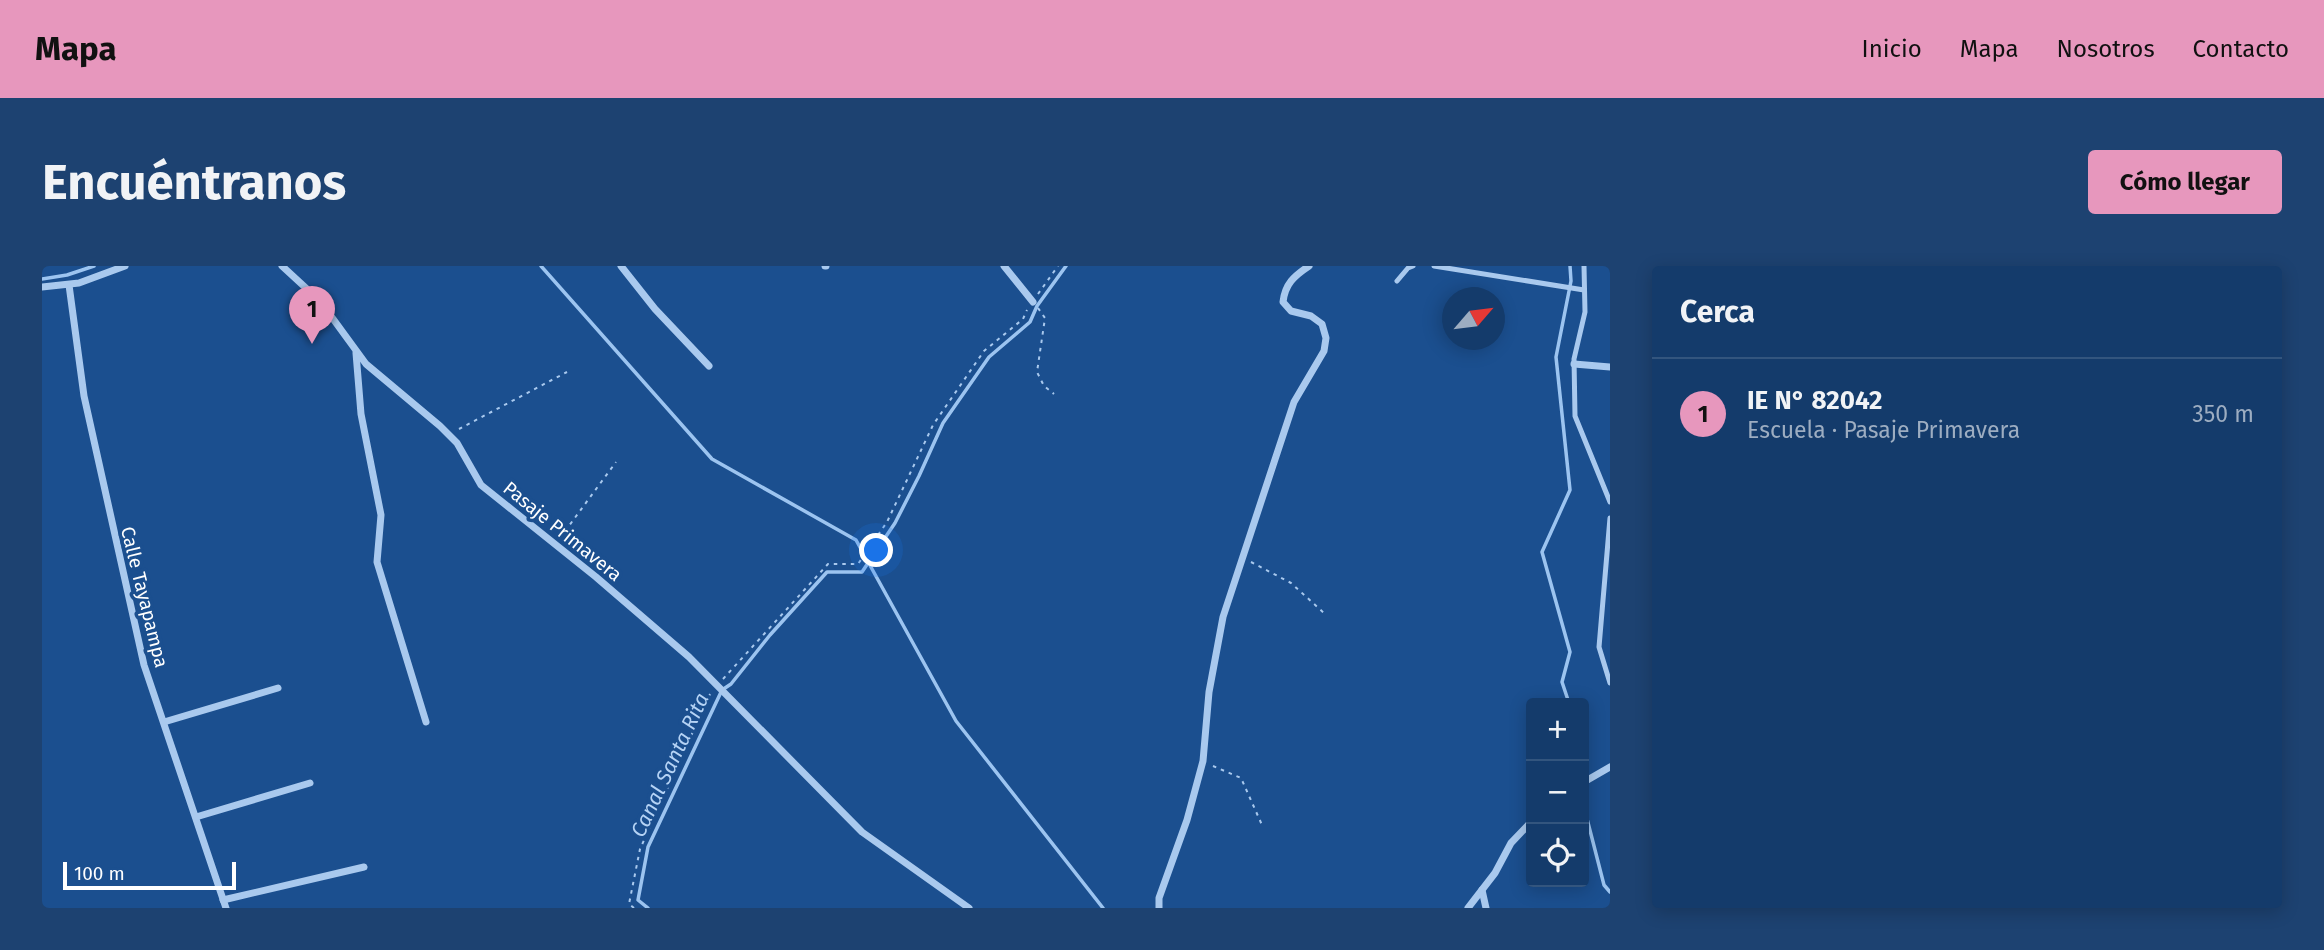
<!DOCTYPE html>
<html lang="es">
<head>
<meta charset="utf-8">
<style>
  :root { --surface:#143b6b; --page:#1d4271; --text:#f1f3f6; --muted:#9dadc1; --line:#33557e; --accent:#e797bd }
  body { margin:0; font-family:"Fira Sans",sans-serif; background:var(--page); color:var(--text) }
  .controls { position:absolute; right:21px; bottom:21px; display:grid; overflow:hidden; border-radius:7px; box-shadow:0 4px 18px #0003 }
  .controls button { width:63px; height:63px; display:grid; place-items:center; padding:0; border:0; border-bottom:2px solid var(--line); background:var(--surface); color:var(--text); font:35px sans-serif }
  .compass { position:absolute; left:1400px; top:21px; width:63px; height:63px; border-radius:50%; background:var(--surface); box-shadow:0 4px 18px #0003; rotate:62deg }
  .scale { position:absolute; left:21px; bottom:18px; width:173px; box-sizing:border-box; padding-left:7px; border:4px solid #fff; border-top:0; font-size:19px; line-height:24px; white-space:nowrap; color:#fff; -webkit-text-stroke:5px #1b4f8f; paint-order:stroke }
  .you { position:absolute; left:835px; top:285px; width:24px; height:24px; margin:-18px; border:5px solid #fff; border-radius:50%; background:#1a73e8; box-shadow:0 0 0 10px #1a73e833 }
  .badge { display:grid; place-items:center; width:46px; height:46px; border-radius:50%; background:var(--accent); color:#111; font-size:23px; font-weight:700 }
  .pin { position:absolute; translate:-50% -58px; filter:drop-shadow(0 2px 4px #0008) }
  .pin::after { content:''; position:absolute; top:37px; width:24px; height:21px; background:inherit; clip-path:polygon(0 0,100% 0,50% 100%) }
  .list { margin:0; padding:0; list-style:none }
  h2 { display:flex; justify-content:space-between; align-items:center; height:91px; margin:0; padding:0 28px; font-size:30px }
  h2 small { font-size:23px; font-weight:400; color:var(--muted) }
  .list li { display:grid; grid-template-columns:46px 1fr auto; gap:21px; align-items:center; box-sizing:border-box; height:112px; padding:0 28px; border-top:2px solid var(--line) }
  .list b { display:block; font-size:26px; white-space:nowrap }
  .list p { margin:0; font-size:23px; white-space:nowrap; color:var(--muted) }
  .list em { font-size:23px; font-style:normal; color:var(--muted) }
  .icon { flex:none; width:38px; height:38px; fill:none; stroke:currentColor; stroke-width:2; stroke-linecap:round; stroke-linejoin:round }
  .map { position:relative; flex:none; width:1568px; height:642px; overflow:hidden; border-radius:7px }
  header { display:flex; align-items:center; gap:42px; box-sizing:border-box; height:98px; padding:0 35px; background:var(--accent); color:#111 }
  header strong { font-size:33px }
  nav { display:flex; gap:38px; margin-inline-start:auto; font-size:24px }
  .intro { display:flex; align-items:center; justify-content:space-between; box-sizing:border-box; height:168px; padding:0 42px }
  h1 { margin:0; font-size:49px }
  .button { padding:18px 32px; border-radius:7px; background:var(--accent); color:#111; font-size:24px; font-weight:700 }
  main { display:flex; gap:42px; padding:0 42px }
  aside { flex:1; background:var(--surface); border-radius:7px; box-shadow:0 4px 18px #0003 }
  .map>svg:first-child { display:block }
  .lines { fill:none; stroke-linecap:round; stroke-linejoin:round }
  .stream { stroke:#9cc4f0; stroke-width:3.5 }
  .path { stroke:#a9c9ee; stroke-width:2; stroke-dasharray:3.5 5; stroke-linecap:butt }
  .service { stroke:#a9c9ee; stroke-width:5 }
  .minor { stroke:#a9c9ee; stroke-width:7 }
  .labels { text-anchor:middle; stroke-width:7; stroke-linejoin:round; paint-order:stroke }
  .street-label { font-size:19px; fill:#fff; stroke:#1b4f8f }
  .water-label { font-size:21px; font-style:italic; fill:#b5d3f5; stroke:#1b4f8f }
</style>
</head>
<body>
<header>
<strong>Mapa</strong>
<nav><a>Inicio</a><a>Mapa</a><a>Nosotros</a><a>Contacto</a></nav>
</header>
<div class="intro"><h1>Encuéntranos</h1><a class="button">Cómo llegar</a></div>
<main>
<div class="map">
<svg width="1568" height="642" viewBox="0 0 1568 642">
  <rect width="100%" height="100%" fill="#1b4f8f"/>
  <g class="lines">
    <g class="stream">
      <path d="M499,0L670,193L814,274L914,455L1061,642"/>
      <path d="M0,13L25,9L52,0"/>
      <path d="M1527,437L1520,416L1528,386L1500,286L1528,224L1514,91L1529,15L1528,0"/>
      <path d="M1542,541L1562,619L1568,626"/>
      <path d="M606,642L596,634L606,581L680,424L689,418L728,369L785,306H820L853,257L877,210L901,157L947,91L988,56L995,40L1024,0"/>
    </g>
    <g class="path">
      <path d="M996,28L1016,0"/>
      <path d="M996,42L1003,52L995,106L1002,120L1012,128"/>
      <path d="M417,163L525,106"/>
      <path d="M518,272L574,196"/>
      <path d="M1209,296L1249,317L1282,347"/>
      <path d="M681,413L786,298H816L845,256L891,159L942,85L981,53L985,44"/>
      <path d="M1171,500L1199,512L1220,559"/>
      <path d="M592,642L587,638L598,583L668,428"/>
    </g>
    <g class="service">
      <path d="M1392,0L1542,24"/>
      <path d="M1542,0L1543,46L1532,93L1533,150L1568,236"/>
      <path d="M1355,15L1366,2L1371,0"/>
      <path d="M1568,252L1557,381L1568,417"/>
    </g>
    <g class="minor">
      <path d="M240,0L278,35L324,98L398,160L415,177L439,219L554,311L647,391L820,566L927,642"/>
      <path d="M579,0L613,43L667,100"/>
      <path d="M783,0H784"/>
      <path d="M962,0L991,36"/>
      <path d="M27,19L42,130L102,399L184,642"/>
      <path d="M0,21L37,17L83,0"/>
      <path d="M314,87L319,148L339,249L335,296L384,456"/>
      <path d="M1532,98L1568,101"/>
      <path d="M122,456L236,422"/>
      <path d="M1542,516L1568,501"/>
      <path d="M154,551L268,517"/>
      <path d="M1440,624L1444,642"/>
      <path d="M181,634L322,601"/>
      <path d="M1117,642V632L1145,554L1161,495L1167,426L1181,351L1252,136L1282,85L1284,72L1280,58L1269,50L1249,45L1241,36C1243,18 1252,10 1267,0"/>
      <path d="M1426,642L1453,607L1469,577L1489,556"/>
    </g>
  </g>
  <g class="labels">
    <g class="street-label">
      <text transform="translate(521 265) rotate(39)" y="7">Pasaje Primavera</text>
      <text transform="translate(103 331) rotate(76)" y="7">Calle Tayapampa</text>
    </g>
    <g class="water-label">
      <text transform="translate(628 499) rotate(-65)" y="7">Canal Santa Rita</text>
    </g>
  </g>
</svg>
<div class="controls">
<button>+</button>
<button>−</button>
<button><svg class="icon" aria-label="locate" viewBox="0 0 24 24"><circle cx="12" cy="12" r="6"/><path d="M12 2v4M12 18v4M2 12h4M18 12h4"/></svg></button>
</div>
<svg class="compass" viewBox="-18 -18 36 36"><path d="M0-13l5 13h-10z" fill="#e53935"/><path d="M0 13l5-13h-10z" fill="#9dadc1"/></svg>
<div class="scale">100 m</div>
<div class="you"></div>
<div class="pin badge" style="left:270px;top:78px">1</div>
</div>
<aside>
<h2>Cerca<small></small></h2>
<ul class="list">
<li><span class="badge">1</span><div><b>IE N° 82042</b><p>Escuela · Pasaje Primavera</p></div><em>350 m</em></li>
</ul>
</aside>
</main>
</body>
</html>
